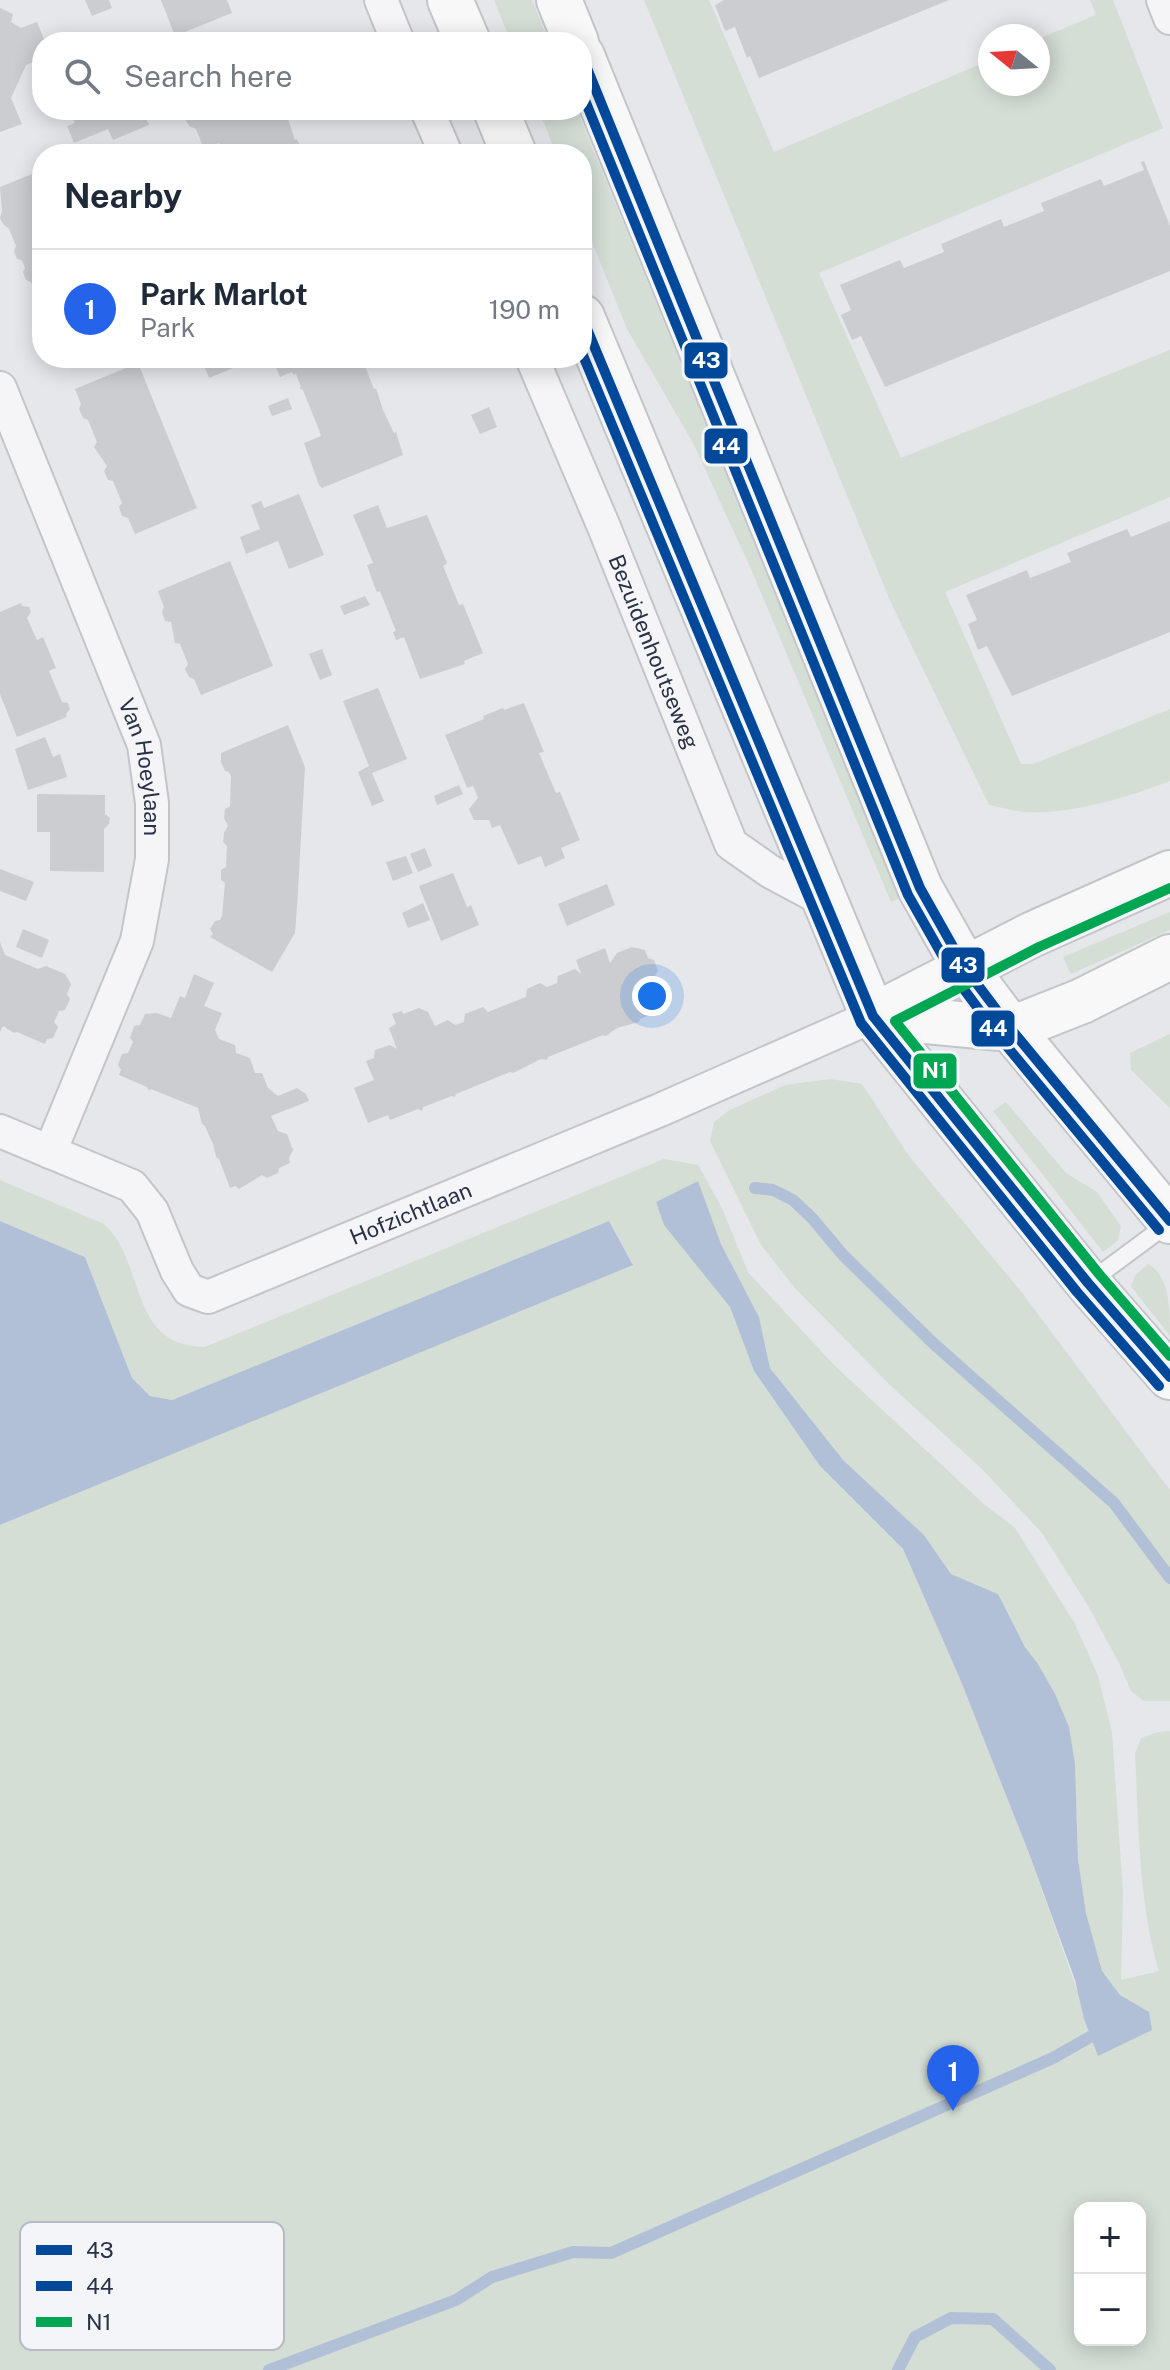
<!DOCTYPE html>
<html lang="en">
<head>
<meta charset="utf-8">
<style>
  :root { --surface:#fff; --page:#f6f6f7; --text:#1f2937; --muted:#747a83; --line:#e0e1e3; --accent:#2563eb }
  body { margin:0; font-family:"Public Sans",sans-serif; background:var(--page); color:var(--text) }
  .controls { position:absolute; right:24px; bottom:24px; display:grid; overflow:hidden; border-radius:16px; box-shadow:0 4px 20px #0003 }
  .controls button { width:72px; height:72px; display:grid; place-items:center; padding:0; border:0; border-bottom:2px solid var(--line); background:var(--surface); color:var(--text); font:40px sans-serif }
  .compass { position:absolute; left:978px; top:24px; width:72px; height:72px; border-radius:50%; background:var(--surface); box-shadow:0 4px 20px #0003; rotate:288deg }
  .you { position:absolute; left:652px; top:996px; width:28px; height:28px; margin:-20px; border:6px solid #fff; border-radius:50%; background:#1a73e8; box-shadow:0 0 0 12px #1a73e833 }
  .badge { display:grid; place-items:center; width:52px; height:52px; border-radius:50%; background:var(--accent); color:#fff; font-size:26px; font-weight:700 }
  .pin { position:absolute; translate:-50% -66px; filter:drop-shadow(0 2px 4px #0008) }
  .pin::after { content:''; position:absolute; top:42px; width:28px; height:24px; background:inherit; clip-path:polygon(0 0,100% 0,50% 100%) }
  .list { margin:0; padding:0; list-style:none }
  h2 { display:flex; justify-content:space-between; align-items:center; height:104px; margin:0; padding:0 32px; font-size:34px }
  h2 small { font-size:26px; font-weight:400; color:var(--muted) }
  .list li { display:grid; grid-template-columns:52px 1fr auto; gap:24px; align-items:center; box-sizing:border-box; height:120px; padding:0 32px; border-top:2px solid var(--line) }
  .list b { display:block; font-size:30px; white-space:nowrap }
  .list p { margin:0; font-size:26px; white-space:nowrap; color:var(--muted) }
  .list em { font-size:26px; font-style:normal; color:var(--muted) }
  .icon { flex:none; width:44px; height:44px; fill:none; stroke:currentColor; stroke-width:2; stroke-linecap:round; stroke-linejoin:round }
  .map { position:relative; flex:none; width:1170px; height:2370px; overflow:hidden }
  .search { position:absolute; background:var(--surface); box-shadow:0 4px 20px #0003; left:32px; top:32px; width:560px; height:88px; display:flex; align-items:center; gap:20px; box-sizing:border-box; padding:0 28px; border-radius:32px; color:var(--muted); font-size:30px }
  .panel { position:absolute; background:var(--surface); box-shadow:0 4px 20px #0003; left:32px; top:144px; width:560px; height:224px; border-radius:32px }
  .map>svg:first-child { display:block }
  .green { fill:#d4ded5; fill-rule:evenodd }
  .water { fill:#b2c0d7 }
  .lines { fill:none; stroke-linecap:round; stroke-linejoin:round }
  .stream { stroke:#b2c0d7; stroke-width:12 }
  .building { fill:#cbcdd1 }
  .lane-casing { stroke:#c3c5c8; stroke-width:20 }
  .street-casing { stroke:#c3c5c8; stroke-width:36 }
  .secondary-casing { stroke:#c3c5c8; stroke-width:48 }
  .lane { stroke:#f5f5f7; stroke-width:16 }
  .street { stroke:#f5f5f7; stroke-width:32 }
  .secondary { stroke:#f8f8f8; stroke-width:44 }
  .bus-1-casing { stroke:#f4f5f9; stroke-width:16 }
  .bus-2-casing { stroke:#f4f5f9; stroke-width:16 }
  .bus-3-casing { stroke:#f4f5f9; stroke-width:16 }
  .bus-1 { stroke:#004899; stroke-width:10 }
  .bus-2 { stroke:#004899; stroke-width:10 }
  .bus-3 { stroke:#00a651; stroke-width:10 }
  .labels { text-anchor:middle; stroke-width:8; stroke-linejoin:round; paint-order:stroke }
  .street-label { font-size:22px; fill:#293147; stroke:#f4f5f9 }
  .key { fill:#f4f5f9; stroke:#b7bac4; stroke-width:2 }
  .key-label { font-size:22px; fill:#293147 }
  .line-badge { stroke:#f4f5f9; stroke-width:3 }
  .badge-label { font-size:22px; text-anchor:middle; font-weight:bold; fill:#fff }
</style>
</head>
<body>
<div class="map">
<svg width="1170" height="2370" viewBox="0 0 1170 2370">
  <rect width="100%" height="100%" fill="#e5e7ea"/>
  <g class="green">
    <path d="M494,0H532L549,42H511Z"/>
    <path d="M644,0H709L774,152L990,60V84H1038V39L1096,15L1090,0H1113L1163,128L819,273L901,458L1170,350V497L945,592L1021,764H1033L1170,709V781C1128,797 1070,815 1025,812C1013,811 1000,807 989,805L891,603Z"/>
    <path d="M539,110H577L900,898L891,902L751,569L693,443L627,329L582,217V154H556Z"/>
    <path d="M1170,912V930L1071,974L1063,957Z"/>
    <path d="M1170,1034V1108L1131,1070L1130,1053Z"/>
    <path d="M830,1079L862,1084L909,1156L1023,1294L1170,1490V1701H1144L1131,1691L1118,1661L1087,1604L1042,1533L982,1469L889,1384L795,1288L761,1245L710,1141L714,1122L728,1111L785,1085Z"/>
    <path d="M1006,1102L1066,1173L1097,1192L1121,1226L1118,1240L1103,1252L993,1111Z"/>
    <path d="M664,1159L698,1165L722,1208L748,1272L834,1365L985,1505L1015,1528L1075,1624L1098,1676L1112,1732L1123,1893L1121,1980L1159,1971C1138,1901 1139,1826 1135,1754L1141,1738L1158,1732L1170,1731V2370H0V1525L633,1264L609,1221L172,1400L150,1396L132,1378L85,1257L0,1221V1180L104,1224C147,1263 127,1346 205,1347ZM698,1181L721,1244L759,1317L770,1368L844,1461L924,1535L951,1574L998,1594L1025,1647L1038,1664L1077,1813L1078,1859L1086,1913L1102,1971L1110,1982L1077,1990L1030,1856L960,1679L903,1549L820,1466L754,1371L730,1307L656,1202ZM1080,2208H1140V2340H1080Z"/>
    <path d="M1148,1264C1170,1276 1170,1310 1170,1336L1131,1286L1135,1276Z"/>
  </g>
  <g class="water">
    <path d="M698,1181L721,1244L759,1317L770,1368L844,1461L924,1535L951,1574L998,1594L1025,1647L1038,1664L1055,1694L1069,1727L1075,1764L1078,1859L1086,1913L1102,1971L1120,1995L1149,2012L1152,2030L1098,2056L1084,2019L1075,1980L1030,1856L960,1679L903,1549L820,1466L754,1371L730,1307L664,1225L656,1202Z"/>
    <path d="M0,1221L85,1257L132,1378L150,1396L172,1400L609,1221L633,1265L0,1525Z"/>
  </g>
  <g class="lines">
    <g class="stream">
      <path d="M755,1188L773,1190L793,1200L812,1218L843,1255L934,1344L1114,1503L1170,1578"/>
      <path d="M269,2370L456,2300L492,2277L573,2252L611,2253L1053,2058L1090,2037"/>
      <path d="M898,2370L915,2337L951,2318L993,2319L1050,2370"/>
    </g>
  </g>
  <g class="building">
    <path d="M85,0H109L112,8L92,16Z"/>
    <path d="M161,0H227L232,13L175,36Z"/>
    <path d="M724,0H949L759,78L750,56L747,58L735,27L725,31L715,5Z"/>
    <path d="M0,8L13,14L11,22L21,28L37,22L45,42H42V58L26,65L11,98L22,124L0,132Z"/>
    <path d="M70,110H142L149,125L113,140L108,129L74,143L67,126L75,123Z"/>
    <path d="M185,110H285L295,140L297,139L303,154H226L219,143L204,149L196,129L189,126L185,119Z"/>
    <path d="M1144,161L1170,226V271L885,387L861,336L852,340L841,315L851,310L840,285L900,260L904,268L944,252L941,244L1001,219L1004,227L1044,211L1041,203L1101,179L1104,186L1144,170L1141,162Z"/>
    <path d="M42,170V314L39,313L37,306L39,301L31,282L26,280L23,272L25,268L22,260L17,259L14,251L16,246L9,229L3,224L0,218L2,211L0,187Z"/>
    <path d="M201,358H243L245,363L209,378Z"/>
    <path d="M272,358H365V366L374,389L376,388L383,410L394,433L396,432L403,455L322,488L319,485L304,443L321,436L319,430L303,390L299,388L301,387L296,374L294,375L292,372L280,377Z"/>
    <path d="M138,363L197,508L135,534L128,518L122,516L119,507L122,503L113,481L108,480L104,471L107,466L94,447L97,442L88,420L83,418L79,409L81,404L75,389Z"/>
    <path d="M288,398L292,409L272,416L268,406Z"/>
    <path d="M489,407L497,427L480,434L471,415Z"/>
    <path d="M299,494L324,555L289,569L278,541L246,554L240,537L260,529L251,505L261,501L264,508Z"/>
    <path d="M378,505L387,528L427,515L447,563L443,566L459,605L463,604L483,653L464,661L465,664L420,679L404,637L396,640L393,632L396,631L380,591L377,592L374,585L367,565L373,563L353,515Z"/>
    <path d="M1170,521V632L1012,696L987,646L978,650L968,624L977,620L966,595L1027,570L1030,578L1071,562L1067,553L1127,529L1131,537Z"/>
    <path d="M230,561L273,666L201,695L194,679L189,677L185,669L188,664L180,644L175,643L171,622L165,621L162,612L164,607L158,591Z"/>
    <path d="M365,596L370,605L344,615L340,606Z"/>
    <path d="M21,603L22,606L29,607L31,612L27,618L37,640L43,637L56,668L49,671L62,702L68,703L70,709L66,714L67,717L17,737L0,694V612Z"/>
    <path d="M322,649L332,675L320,680L309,654Z"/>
    <path d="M378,688L407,759L372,773L384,801L372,806L358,772L369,766L343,701Z"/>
    <path d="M524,703L544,752L539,753L556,793L560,792L580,840L561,848L565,858L545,867L541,856L518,865L500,825L492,828L489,820H474L469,809L478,798L473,786L467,788L466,785L445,735L484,719L483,716L503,708L504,710Z"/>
    <path d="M288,725L305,767L297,907L295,933L272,972L210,937L213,934L210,929L215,921L220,920L222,916L225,883L221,880V870L226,867L227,846L223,842L224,833L228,826L224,818L225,809L230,806L231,776L229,772L225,771L221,762V753Z"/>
    <path d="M45,737L53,757L60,754L67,777L28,790L15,749Z"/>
    <path d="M459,785L463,794L437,805L434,796Z"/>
    <path d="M37,794L105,795V814L110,818L109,824L104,829V872L50,871V832H37Z"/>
    <path d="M425,848L432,866L418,872L410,854Z"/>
    <path d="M406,856L413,873L393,881L386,862Z"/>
    <path d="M0,869L34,882L26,901L0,891Z"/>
    <path d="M453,873L467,907L471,905L479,925L441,941L419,886Z"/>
    <path d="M607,884L615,905L567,926L558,904Z"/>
    <path d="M423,903L430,920L408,928L402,913Z"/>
    <path d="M23,929L49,940L42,958L16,947Z"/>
    <path d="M0,942L5,955L38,969L46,966L65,974L71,984L67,994L70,999L65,1010L59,1011L54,1022L58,1027L53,1038L47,1039L45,1044L17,1032L14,1033L3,1026L0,1032Z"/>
    <path d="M632,947L645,950L648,958L654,960L658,971L655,976L658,985L664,987L668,998L665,1003L667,1008L640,1019L639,1022L617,1028L606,1036L603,1035L548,1057L547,1060L541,1059L513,1073L510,1072L456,1094L455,1097L452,1096L423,1107L422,1111L418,1109L390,1120L388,1115L368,1123L354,1088L374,1080L366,1061L374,1058L375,1050L390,1045L397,1049L389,1028L396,1024L392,1014L402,1011L403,1014L419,1008L428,1012L435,1026L448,1020L455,1025L464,1022L465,1014L483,1007L488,1012L526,997L527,989L540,983L547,987L557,983L558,976L575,969L581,974L576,960L605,948L610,963L617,953Z"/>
    <path d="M194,974L214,983L204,1006L222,1013L215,1030L219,1039L235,1045L236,1053L250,1058L255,1073H262L268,1088L278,1096L297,1088L306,1094L309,1101L271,1116L278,1131L287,1134L293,1150L289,1158L290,1163L279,1168L278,1173L267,1178L262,1175L239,1189L235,1186L230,1188L219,1159L216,1157L213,1144L205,1126L202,1124L198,1108L151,1089L149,1091L147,1087L119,1075L121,1070L118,1065L122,1054L128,1053L133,1042L130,1038L134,1026L140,1025L145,1014L157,1013L171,1018L180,996L185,998Z"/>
  </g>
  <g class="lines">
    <g class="lane-casing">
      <path id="lane" d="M1088,1283L1169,1223"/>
    </g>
    <g class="street-casing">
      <g id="street">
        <path d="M381,0L398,42"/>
        <path d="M1163,0L1170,18"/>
        <path d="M427,110L446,154"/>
        <path id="s1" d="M532,358L604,527L731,844L771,872L825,901"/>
        <path id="s2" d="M0,388L144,745L152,803V859L137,941L50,1152"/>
        <path id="s3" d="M0,1131L132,1186L152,1211L177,1271L189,1290L208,1297L660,1110L873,1016"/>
      </g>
    </g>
    <g class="secondary-casing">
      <g id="secondary">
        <path d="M450,0L468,42"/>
        <path d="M559,0L576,42"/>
        <path d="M582,56L920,888L965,968L1011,1029L1170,1221"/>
        <path d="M496,110L514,154"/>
        <path d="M582,317L873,1016L1088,1283L1170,1377"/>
        <path d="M873,1016L1033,934L1170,873"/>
        <path d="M873,1016L1011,1029L1082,1001L1170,957"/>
      </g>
    </g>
    <use href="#lane" class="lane"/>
    <use href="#street" class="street"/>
    <use href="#secondary" class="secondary"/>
    <g class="bus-1-casing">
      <g id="bus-1">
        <path d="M582,56L920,888L965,968L1011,1029L1170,1221"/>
        <path d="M582,317L873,1016L1088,1283L1170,1377"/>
      </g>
    </g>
    <g class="bus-2-casing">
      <g id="bus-2">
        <path d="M582,93L908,895L954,976L1000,1038L1159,1230"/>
        <path d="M582,353L861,1023L1077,1292L1159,1386"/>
      </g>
    </g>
    <g class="bus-3-casing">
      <path id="bus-3" d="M1170,888L1039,947L895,1021L1099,1274L1170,1356"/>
    </g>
    <use href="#bus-1" class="bus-1"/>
    <use href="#bus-2" class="bus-2"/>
    <use href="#bus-3" class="bus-3"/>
  </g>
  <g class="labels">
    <g class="street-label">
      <text dy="8" stroke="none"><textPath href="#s1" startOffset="318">Bezuidenhoutseweg</textPath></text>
      <text dy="8" stroke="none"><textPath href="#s2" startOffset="406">Van Hoeylaan</textPath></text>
      <text dy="8" stroke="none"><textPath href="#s3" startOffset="502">Hofzichtlaan</textPath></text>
    </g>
  </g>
  <rect x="20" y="2222" width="264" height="128" rx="12" class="key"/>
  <rect x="36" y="2245" width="36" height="10" fill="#004899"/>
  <rect x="36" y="2281" width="36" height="10" fill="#004899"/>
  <rect x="36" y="2317" width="36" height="10" fill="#00a651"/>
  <g class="key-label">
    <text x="86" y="2258">43</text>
    <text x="86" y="2294">44</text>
    <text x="86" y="2330">N1</text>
  </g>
  <g class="line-badge">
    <rect x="683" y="341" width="46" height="39" rx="8" fill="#004899"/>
    <rect x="703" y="427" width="46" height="38" rx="8" fill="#004899"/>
    <rect x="940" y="946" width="46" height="38" rx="8" fill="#004899"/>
    <rect x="970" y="1009" width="46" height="39" rx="8" fill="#004899"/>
    <rect x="912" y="1052" width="46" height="38" rx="8" fill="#00a651"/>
  </g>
  <g class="badge-label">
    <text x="706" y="368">43</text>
    <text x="726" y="454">44</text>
    <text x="963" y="973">43</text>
    <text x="993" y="1036">44</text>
    <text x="935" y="1078">N1</text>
  </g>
</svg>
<div class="controls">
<button>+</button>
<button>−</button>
</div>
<svg class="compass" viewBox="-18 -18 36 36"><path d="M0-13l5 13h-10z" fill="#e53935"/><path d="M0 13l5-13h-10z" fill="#747a83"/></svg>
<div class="you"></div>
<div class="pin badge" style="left:953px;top:2111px">1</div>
<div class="search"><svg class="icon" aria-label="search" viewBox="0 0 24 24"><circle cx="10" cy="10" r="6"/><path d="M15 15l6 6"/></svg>Search here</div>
<section class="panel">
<h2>Nearby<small></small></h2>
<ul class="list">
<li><span class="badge">1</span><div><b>Park Marlot</b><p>Park</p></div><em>190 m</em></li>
</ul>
</section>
</div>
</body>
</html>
